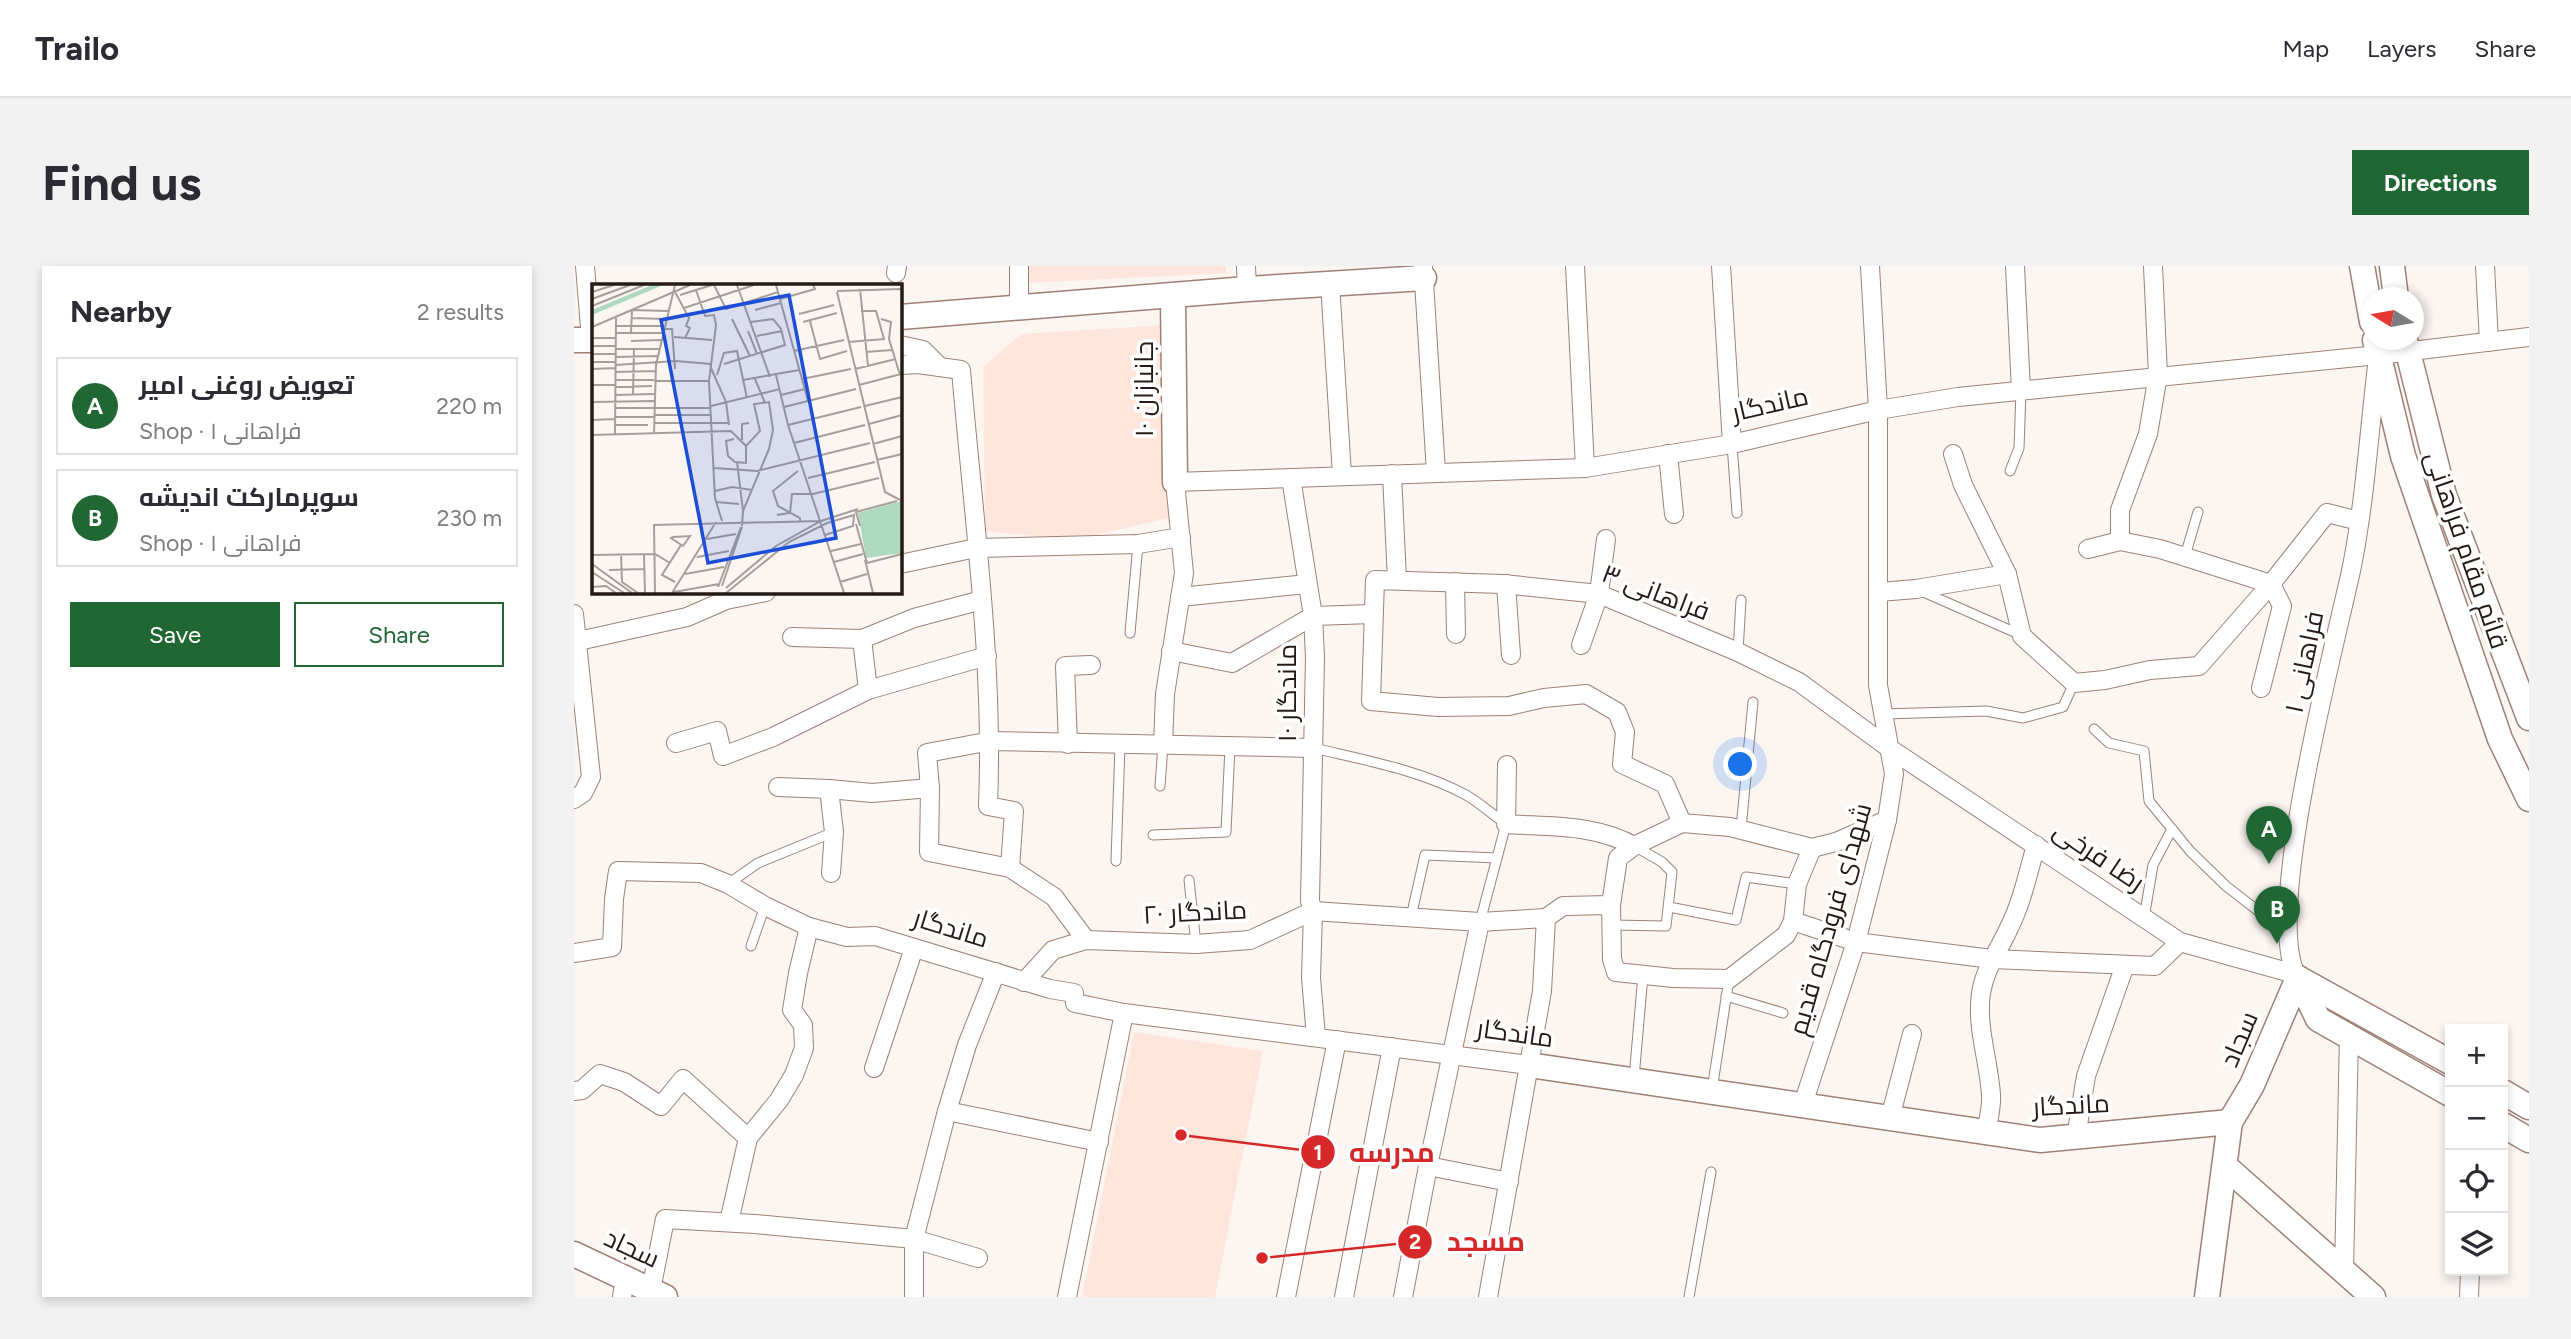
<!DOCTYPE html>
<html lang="en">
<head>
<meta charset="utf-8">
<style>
  :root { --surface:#fff; --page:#f2f2f3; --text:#2b2b33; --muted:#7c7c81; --line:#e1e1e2; --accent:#206734 }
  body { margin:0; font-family:Figtree,Cairo,sans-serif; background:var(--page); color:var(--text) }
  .controls { position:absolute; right:21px; bottom:21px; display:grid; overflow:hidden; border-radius:0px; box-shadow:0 4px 10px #0003 }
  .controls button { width:63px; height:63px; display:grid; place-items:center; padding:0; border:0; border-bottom:2px solid var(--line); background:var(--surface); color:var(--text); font:35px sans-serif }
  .compass { position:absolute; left:1787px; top:21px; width:63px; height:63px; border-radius:50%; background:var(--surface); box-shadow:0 4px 10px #0003; rotate:281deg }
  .you { position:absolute; left:1167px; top:499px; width:24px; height:24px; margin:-18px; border:5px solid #fff; border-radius:50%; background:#1a73e8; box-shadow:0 0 0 10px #1a73e833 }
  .badge { display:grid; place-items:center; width:46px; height:46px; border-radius:50%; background:var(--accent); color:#fff; font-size:23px; font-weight:700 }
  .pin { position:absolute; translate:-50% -58px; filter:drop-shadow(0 2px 4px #0008) }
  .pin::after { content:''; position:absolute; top:37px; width:24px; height:21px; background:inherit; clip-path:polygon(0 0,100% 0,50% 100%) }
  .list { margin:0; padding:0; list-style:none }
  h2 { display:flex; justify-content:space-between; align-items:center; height:91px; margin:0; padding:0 28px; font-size:30px }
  h2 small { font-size:23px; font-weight:400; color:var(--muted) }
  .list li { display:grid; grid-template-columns:46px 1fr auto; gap:21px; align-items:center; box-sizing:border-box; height:98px; margin:0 14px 14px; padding:0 14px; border:2px solid var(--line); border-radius:0px }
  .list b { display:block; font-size:26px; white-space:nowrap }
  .list p { margin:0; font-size:23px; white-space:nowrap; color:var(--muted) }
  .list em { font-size:23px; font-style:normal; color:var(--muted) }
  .actions { display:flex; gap:14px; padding:21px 28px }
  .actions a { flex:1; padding:16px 0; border:2px solid var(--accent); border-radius:0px; text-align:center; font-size:24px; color:var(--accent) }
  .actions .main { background:var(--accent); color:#fff }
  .icon { flex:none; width:38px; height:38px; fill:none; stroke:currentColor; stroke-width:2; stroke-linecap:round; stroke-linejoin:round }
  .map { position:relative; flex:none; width:1955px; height:1031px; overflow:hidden; border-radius:0px }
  header { display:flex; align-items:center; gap:42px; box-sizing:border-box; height:98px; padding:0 35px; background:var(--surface); border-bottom:2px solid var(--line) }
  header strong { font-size:33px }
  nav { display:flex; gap:38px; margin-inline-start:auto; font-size:24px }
  .intro { display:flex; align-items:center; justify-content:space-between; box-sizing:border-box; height:168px; padding:0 42px }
  h1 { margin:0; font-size:49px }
  .button { padding:18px 32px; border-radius:0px; background:var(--accent); color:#fff; font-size:24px; font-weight:700 }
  main { display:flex; gap:42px; padding:0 42px }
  aside { flex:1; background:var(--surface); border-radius:0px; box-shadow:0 4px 10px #0003 }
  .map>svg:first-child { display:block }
  .built { fill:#ffe6dd }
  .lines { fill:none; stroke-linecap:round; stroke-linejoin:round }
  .lane-casing { stroke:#9e8075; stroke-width:11 }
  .street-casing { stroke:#9e8075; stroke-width:20 }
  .secondary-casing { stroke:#9e8075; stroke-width:27 }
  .lane { stroke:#fff; stroke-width:9 }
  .street { stroke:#fff; stroke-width:18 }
  .secondary { stroke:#fff; stroke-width:24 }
  .labels { text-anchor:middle; stroke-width:7; stroke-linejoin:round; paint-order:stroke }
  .street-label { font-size:26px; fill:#261a16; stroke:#fff }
  .inset-road { fill:none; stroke:#a69e9b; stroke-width:2 }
  .view { fill:#1d4ed8; fill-opacity:0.15; stroke:#1d4ed8; stroke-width:3.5 }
  .inset-edge { fill:none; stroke:#261a16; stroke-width:3.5 }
  .leader { fill:none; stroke:#d62828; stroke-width:2.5 }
  .callout-dot { fill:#d62828; stroke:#fff; stroke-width:2.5 }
  .mark-label { font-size:21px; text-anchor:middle; font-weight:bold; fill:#fff }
  .callout-label { font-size:28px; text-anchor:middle; font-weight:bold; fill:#d62828; stroke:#fff; stroke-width:7; stroke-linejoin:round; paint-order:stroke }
</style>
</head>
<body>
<header>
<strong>Trailo</strong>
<nav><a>Map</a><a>Layers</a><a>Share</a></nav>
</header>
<div class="intro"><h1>Find us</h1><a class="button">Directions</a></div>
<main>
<aside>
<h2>Nearby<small>2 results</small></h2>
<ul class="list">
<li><span class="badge">A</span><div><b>تعویض روغنی امیر</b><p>Shop · فراهانی ۱</p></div><em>220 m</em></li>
<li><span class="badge">B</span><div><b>سوپرمارکت اندیشه</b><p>Shop · فراهانی ۱</p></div><em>230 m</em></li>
</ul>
<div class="actions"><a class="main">Save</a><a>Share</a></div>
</aside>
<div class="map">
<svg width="1955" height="1031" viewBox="0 0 1955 1031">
  <rect width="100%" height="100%" fill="#fcf6f3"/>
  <g class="built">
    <path d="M455,0H652V7L455,17Z"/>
    <path d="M592,59L586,96L594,102L596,219L599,251L499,274L411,265L409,101L447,68Z"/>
    <path d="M560,766L689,785L641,1031H508Z"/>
  </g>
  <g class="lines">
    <g class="lane-casing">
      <g id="lane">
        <path d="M1158,178L1163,247"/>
        <path d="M1436,205L1445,182L1447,125"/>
        <path d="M1611,290L1624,246"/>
        <path d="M1347,325L1447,369"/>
        <path d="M556,367L564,278"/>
        <path d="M1164,386L1167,334"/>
        <path d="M1309,448L1412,445L1449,452L1489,441L1500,417"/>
        <path d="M1520,463L1535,477L1570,485L1575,535L1616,585L1652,620L1688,648L1713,653"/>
        <path d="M740,482C790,494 846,504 892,529C906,537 919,549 932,558L906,656"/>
        <path d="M586,520L589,479"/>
        <path d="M1167,563L1179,436"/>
        <path d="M579,569L652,566L656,481"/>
        <path d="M542,595L546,479"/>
        <path d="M615,614L622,678"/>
        <path d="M154,618L184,597L260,566"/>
        <path d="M1095,641L1162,654L1172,611L1223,618"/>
        <path d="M837,651L851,589L923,592"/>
        <path d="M1570,652L1579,599L1598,563"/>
        <path d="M1037,659L1092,660L1098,606L1088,596L1062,581"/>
        <path d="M177,680L191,640"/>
        <path d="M1152,730L1209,747"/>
        <path d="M1060,812L1069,709"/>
        <path d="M1138,824L1155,713"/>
        <path d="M1115,1031L1137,906"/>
      </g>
    </g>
    <g class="street-casing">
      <g id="street">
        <path d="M11,0L17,74"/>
        <path d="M672,0L673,23"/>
        <path d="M849,0L862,206"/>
        <path d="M1001,0L1011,202"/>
        <path d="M1147,0L1158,178"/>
        <path d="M1441,0L1447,125"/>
        <path d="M1579,0L1584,109L1574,168L1546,244V275L1586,283L1697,318L1708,340L1687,422"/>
        <path d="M1911,0L1915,76"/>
        <path d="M322,7L323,0"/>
        <path d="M756,17L768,209"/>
        <path d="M445,42V0"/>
        <path d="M326,79L349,84L366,101"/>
        <path d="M326,99L344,98L387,104C399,249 420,395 414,540L440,545L436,602"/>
        <path d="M1094,188L1100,248"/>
        <path d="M1379,188L1389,219L1433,308L1448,370L1500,417L1531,414L1576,404L1625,400L1697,318L1753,247L1785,255"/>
        <path d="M818,208L823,314"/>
        <path d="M717,212L739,350L741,391L736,635L739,645L737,712L742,771"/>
        <path d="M1514,283L1546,275"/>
        <path d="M326,298L402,282L564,278L607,271"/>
        <path d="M881,316L882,368"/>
        <path d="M932,318L937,389"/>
        <path d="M1305,326L1342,323L1433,308"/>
        <path d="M606,331L733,318"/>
        <path d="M0,348L17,511L9,527L0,533"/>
        <path d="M218,371L288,373L340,352L408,334"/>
        <path d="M288,373L294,424"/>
        <path d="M0,376L113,351L152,334L192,326"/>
        <path d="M1007,379L1025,328L1032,273"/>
        <path d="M597,385L658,397L739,350L799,348"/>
        <path d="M102,477L143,465L149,490L199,471L294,424L413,390"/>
        <path d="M494,478L491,400L517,399"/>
        <path d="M589,479L591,428L610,307L601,216L1011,202L1158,178L1304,144L1384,131L1804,89L1955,71"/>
        <path d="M933,499L932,558C976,561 1021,558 1060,580"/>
        <path d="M204,521L255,523L260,566L257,607"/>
        <path d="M255,523L298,527L356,522"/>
        <path d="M1238,582L1262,576L1313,554"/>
        <path d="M1037,639L1038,693L1042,706L1099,712L1155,713L1212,669L1219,655L1223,618L1238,582L1156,561L1108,557"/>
        <path d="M1219,655L1282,676L1418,693L1581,700L1606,676"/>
        <path d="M512,674L480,631L436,602L355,586L356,522L353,487L417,475L740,482"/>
        <path d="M0,687L38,681L40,633L44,605L127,607L154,618L191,640L235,661L273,671L301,670L476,723L500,727L501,737L550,747L955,799"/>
        <path d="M1724,712C1687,653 1762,377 1778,300C1791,234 1795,167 1803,100"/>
        <path d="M450,716L479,684L512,674L622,678L676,674L739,645L906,656L972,652"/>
        <path d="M300,802L340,682"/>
        <path d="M0,825L8,824L26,808L50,816L87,840L109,813L174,872"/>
        <path d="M1229,838L1282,676L1313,554L1320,508L1304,419V144L1296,0"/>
        <path d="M373,845L525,876"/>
        <path d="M1316,852L1338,768"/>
        <path d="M1412,867C1414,855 1418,841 1417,829C1415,795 1402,761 1407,727C1411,702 1425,684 1435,662C1448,636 1454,607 1462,579"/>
        <path d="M1502,871L1512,810L1551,699"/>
        <path d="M854,900L935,916"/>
        <path d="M155,956L174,872L205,834L220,809L230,782L229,759L218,744L224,707L235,661"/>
        <path d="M1770,1005L1775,769"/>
        <path d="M77,1024L91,953L181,958L340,973L404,992"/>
        <path d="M48,1031L51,1012"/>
        <path d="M340,1031V973L373,845L393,779L422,706"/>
        <path d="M493,1031L550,747"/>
        <path d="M712,1031L763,774"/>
        <path d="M770,1031L818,781"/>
        <path d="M829,1031L854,900L906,656"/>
        <path d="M914,1031L968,725L972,652L989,640L1037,639L1044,592L1060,580L1108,557L1091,518L1048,498L1051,466L1043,446L1012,428L970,432L935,440L864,441L797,435L801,314L929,318L1025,328L1164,386L1225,416L1315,482L1606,676L1721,708"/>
        <path d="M1895,1031L1896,1005"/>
      </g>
    </g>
    <g class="secondary-casing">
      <g id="secondary">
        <path d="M1788,0L1798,56"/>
        <path d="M1818,0L1822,32"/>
        <path d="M599,30L601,216"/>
        <path d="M326,51L673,23L850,12"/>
        <path d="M0,74H19"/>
        <path d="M1801,74L1829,190L1926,473L1955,533"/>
        <path d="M1831,74L1870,229L1955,452"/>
        <path d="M1724,712L1744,753L1876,828"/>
        <path d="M1724,712L1876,796"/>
        <path d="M955,799L1466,874L1656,856"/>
        <path d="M1929,826L1955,841"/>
        <path d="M1929,859L1955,874"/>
        <path d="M1651,900L1799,1031"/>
        <path d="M0,988L91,1031"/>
        <path d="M1633,1031L1656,856L1678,819L1724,712"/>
      </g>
    </g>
    <use href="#lane" class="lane"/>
    <use href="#street" class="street"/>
    <use href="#secondary" class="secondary"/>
  </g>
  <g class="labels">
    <g class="street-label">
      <text transform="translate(570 123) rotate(-90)" y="9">جانبازان ۱۰</text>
      <text transform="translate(1196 138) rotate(-13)" y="9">ماندگار</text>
      <text transform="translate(1893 284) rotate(71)" y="9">قائم مقام فراهانی</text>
      <text transform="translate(1082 326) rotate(21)" y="9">فراهانی ۳</text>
      <text transform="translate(1730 396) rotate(-78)" y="9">فراهانی ۱</text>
      <text transform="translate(713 427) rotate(-90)" y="9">ماندگار ۱۰</text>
      <text transform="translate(1525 590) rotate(34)" y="9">رضا فرخی</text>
      <text transform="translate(621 646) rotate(-3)" y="9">ماندگار ۲۰</text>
      <text transform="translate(1256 653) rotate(-74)" y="9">شهدای فرودگاه قدیم</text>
      <text transform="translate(377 662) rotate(17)" y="9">ماندگار</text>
      <text transform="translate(941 767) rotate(8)" y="9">ماندگار</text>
      <text transform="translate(1665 773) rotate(-67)" y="9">سجاد</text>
      <text transform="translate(1497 839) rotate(-3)" y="9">ماندگار</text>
      <text transform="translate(58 982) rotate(25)" y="9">سجاد</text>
    </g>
  </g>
  <g transform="translate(18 18)">
    <rect width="310" height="310" fill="#fcf6f3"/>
    <path d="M60,1H71L0,31V26ZM310,217V269L274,274L266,229Z" fill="#aed9bf"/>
    <path class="inset-road" d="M122,1L134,25L186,8M145,1L178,93M184,1L216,117M268,5L276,82M104,6L113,32L122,31L124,41L117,97L123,214L130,237M245,7L310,5M0,8L22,1M83,8L97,34L94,42L98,44L93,54M245,8L293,208L308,216M88,11L120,1M0,15L38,1M188,15L223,5L221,1M0,22L52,1M92,24L162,1M163,26L189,19M269,27H284L292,55M207,30L242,21M40,34L74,35M140,35L158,72M289,35L299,38L297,55L308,91M218,37L228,75L255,67M211,38L245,29M24,42H72M0,43L98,1M71,45H80L83,85M156,47L165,70M23,49H70M39,49L40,26L76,27M165,52L190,47M82,53L120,56M0,54H23M39,57L69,56M256,58L293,55M0,62H23M23,65H67M202,67L252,56M274,68L300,66M0,70H23M23,73L65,72M0,78H23M132,80L193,61L189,45L181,35L159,38M23,81L84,77L119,80M119,84L134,118L137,141M0,85L23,84M263,85L304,75M23,88L63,87M125,91L132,69L145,67L155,114M184,91L196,141L252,309M163,95L173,119M210,95L259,85M23,96H62M151,96L207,86M62,97H117M0,101H23M267,101L309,90M23,103L60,102M41,110L42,65M23,111L62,110M189,111L213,105M0,118L62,117M119,122L188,105M273,122L310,113M192,123L264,105M23,124H119M62,131H119M23,133H62M0,136L23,135M62,139H137M277,140L310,131M23,141H56M196,141L269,123M62,150L64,81L83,1M0,151L139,147L154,162L168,147L162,120L177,118L181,146L177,165L151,227L150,242M23,151L24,34M142,155L134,157L136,172L143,178L154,179V162M150,156V140L157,139M202,159L273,141M281,160L310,152M285,176L310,170M145,178L151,227M122,184L165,187L278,159M206,187L181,207L186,222L208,234V239M216,194L283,178M123,207L140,203L160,206M125,218L147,220M185,231L198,229L200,210H221L287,194M264,240L275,279L310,270M268,242L264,228L305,217M98,252L91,262L79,254L81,253ZM115,255L144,250M239,267L269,260M29,270L30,298L46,309M52,270L53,309M0,271L63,270L78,279M105,273L137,267M273,276L281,309M242,278L271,270M0,280L40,309M17,286L53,285M0,288L32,309M93,290L132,283M83,298L70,291L89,261M248,298L275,290M130,302L150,243M0,303L14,302L24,309M126,303L149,243M134,304L184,262L229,237L266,225M82,308L127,300M63,309L62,241L229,237M80,309L124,238M134,309L197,258L235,239L262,231L261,242L233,251"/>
    <path class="view" d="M197,11L244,254L116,279L69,36Z"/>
    <rect width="310" height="310" class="inset-edge"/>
  </g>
  <path class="leader" d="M607 869L744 886M688 992L841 976"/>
  <g class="callout-dot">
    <circle cx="607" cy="869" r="7"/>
    <circle cx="688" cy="992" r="7"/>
    <circle cx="744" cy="886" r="18"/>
    <circle cx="841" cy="976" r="18"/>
  </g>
  <g class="mark-label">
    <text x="744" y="894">1</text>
    <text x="841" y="983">2</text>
  </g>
  <g class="callout-label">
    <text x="818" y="896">مدرسه</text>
    <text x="912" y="985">مسجد</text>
  </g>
</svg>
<div class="controls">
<button>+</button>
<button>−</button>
<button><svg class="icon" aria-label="locate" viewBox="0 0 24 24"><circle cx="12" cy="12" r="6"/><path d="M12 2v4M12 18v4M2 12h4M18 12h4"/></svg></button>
<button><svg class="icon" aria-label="layers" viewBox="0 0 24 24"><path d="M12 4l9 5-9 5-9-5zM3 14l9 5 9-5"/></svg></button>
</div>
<svg class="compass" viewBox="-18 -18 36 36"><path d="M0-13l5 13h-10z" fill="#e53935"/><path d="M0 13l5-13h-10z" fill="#7c7c81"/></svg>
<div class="you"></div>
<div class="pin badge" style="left:1695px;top:598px">A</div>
<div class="pin badge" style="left:1703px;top:678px">B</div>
</div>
</main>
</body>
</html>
